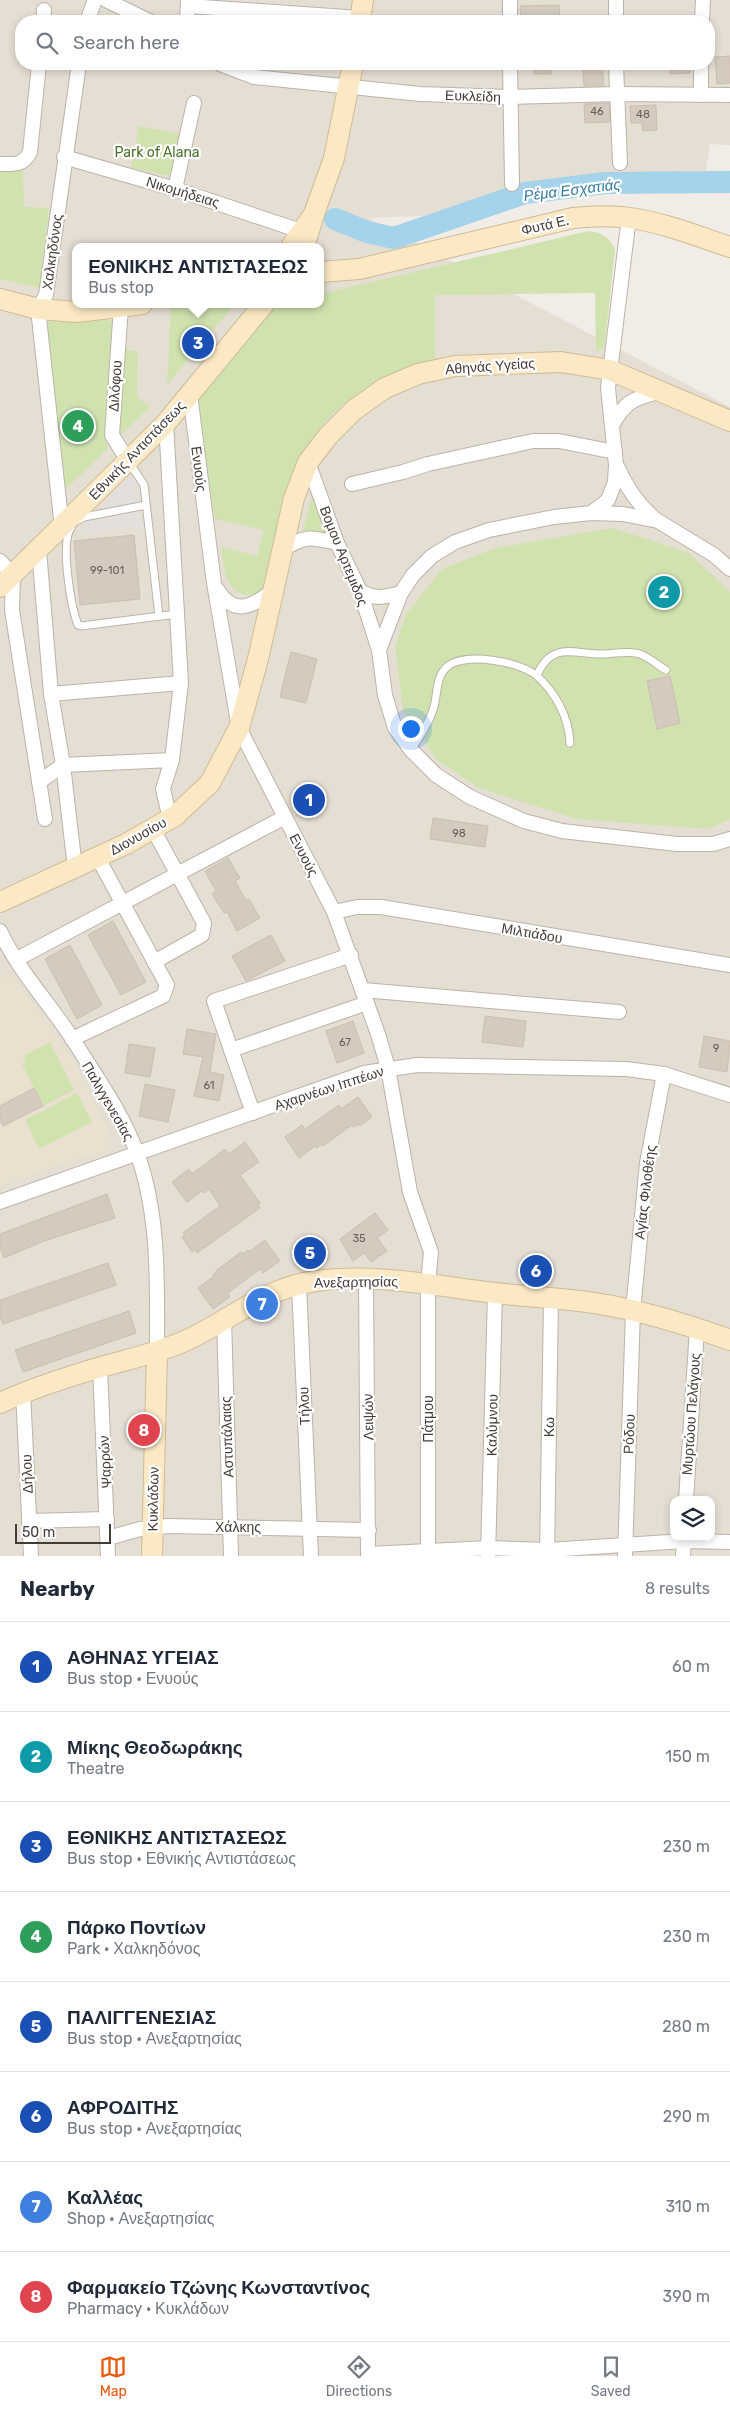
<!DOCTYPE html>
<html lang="en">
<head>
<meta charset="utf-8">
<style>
  :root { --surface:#fff; --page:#f6f6f7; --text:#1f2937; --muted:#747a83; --line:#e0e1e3; --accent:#ea580c }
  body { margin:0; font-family:Rubik,sans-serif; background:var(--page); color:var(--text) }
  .controls { position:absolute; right:15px; bottom:15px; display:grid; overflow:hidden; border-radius:10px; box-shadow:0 2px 8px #0003 }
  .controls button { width:45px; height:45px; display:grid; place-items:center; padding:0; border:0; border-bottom:1px solid var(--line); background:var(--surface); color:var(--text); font:25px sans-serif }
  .scale { position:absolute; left:15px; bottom:12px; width:96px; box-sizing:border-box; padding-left:5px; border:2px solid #433c35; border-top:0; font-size:14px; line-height:18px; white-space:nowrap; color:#433c35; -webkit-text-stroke:4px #fff; paint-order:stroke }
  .you { position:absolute; left:410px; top:728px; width:18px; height:18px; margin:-12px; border:4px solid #fff; border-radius:50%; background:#1a73e8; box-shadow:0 0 0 8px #1a73e833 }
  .badge { display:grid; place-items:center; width:32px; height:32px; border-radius:50%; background:var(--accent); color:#fff; font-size:16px; font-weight:700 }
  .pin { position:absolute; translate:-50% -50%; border:2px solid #fff; box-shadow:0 1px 5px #0006 }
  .popup { position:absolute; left:72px; top:243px; width:252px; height:65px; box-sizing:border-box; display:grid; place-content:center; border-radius:10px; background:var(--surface); filter:drop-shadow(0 1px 4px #0005); font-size:16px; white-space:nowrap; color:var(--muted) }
  .popup b { font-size:19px; color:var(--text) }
  .popup::after { content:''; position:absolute; left:50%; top:100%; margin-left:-10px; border:10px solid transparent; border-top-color:var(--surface) }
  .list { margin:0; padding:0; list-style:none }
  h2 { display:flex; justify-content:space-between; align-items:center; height:65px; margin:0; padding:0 20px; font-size:21px }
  h2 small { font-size:16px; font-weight:400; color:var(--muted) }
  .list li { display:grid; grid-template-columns:32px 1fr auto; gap:15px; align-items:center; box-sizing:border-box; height:90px; padding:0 20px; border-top:1px solid var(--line) }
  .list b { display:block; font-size:19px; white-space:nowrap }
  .list p { margin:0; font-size:16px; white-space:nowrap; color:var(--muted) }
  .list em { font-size:16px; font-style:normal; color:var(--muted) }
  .icon { flex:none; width:28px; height:28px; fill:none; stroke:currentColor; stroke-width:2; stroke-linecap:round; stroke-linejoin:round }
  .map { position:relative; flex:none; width:730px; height:1556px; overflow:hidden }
  .search { position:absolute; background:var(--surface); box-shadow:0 2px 8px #0003; left:15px; right:15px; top:15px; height:55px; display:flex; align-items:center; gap:12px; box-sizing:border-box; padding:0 18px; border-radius:20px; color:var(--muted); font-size:19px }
  .sheet { height:785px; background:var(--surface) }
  nav { display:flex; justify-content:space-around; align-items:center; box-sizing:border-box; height:70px; border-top:1px solid var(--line); background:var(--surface); font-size:14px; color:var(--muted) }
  nav a { display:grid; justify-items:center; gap:2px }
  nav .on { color:var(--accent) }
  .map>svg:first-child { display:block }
  .residential { fill:#e5ded3; fill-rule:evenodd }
  .education { fill:#e9e0cf }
  .green { fill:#d0e3af }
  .parking { fill:#e2dfdd }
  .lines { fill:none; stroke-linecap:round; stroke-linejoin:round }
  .river { stroke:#a4d3eb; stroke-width:22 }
  .building { fill:#d5cabe; stroke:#ccbeaf }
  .lane-casing { stroke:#bcb3a8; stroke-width:9 }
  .street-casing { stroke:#bcb3a8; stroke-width:16 }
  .secondary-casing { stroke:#cebb97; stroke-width:22 }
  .lane { stroke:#fff; stroke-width:7 }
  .street { stroke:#fff; stroke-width:14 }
  .secondary { stroke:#fbe9c5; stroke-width:20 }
  .labels { text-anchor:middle; stroke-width:4.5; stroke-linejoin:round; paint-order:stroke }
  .number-label { font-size:11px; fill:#686057 }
  .street-label { font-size:14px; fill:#433c35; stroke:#fff }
  .park-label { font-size:14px; fill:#4b702c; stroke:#fff }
  .water-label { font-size:15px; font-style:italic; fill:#347aa0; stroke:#fff }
</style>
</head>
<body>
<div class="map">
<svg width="730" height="1556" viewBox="0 0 730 1556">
  <rect width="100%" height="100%" fill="#f1ece5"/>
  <path class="residential" d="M0,0H730V145L710,144L706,171L568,180L507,190L444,215L368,218L730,407V1556H0ZM21,21H709V64H21ZM76,247H320V304H76ZM674,1500H711V1537H674Z"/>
  <path class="education" d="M11,973L77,1066L110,1134V1142L107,1148L0,1186V979Z"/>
  <g class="green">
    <path d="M139,126L183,135L175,177L131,168Z"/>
    <path d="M0,170L23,171L24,207L49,208L40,288L0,279Z"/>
    <path d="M588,231C602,233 609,236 615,249L605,343L602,349L596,352L595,293L435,295V359C372,376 317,411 294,474C281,507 276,544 267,578C265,581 264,586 262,589C252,603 232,592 227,579C223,569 223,557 221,547L257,556L264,530L215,519L197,412L198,393L267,311L281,304H320L321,294Z"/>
    <path d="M234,305L167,385L171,307Z"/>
    <path d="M115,320L107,449L51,503L45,322Z"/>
    <path d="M123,349L138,352L137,397L150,407L119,437Z"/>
    <path d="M313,493L330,534H302Z"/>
    <path d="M613,528L689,553L730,592V819L708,829L577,819L479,788L437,760L403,710L395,647L406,614L442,569L496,548Z"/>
    <path d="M50,1042L74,1090L43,1106L22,1064L26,1062L23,1056Z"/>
    <path d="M77,1093L92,1122L39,1149L25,1120Z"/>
  </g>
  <path class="parking" d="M132,473L143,527L80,532Z"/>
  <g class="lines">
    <path class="river" d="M335,219L367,232L394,238L525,193L605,183L730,182"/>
  </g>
  <g class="building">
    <path d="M559,5L560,21H521L520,6Z"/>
    <path d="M730,56V83L717,84L715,57Z"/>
    <rect x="534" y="64" width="17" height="10"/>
    <path d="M582,64H602L604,86H584Z"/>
    <path d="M670,64H690V73L670,74Z"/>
    <path d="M609,103L610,122L585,123L584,104Z"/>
    <path d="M656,105L657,130L643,131L642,123H631L630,106Z"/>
    <path d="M134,535L140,599L80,605L74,541Z"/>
    <path d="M291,652L317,659L306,703L280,697Z"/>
    <path d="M670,676L680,723L657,729L647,681Z"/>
    <path d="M433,818L488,826L485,847L430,839Z"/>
    <path d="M228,858L240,878L235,881L246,901L249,899L260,918L237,931L227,912L224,913L212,894L216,891L205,871Z"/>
    <path d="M113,921L146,982L121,995L88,935Z"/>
    <path d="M271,935L285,961L246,981L232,956Z"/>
    <path d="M70,945L102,1005L77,1019L45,959Z"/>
    <path d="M485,1016L526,1021L523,1047L482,1042Z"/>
    <path d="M353,1021L364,1053L337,1063L326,1031Z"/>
    <path d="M187,1029L216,1034L210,1072L224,1075L219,1101L194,1096L203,1057L183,1054Z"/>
    <path d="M704,1036L730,1041L727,1072L699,1067Z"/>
    <path d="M129,1044L155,1048L150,1077L125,1073Z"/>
    <path d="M145,1084L175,1090L168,1122L139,1116Z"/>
    <path d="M34,1088L43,1106L3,1126L0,1119V1106Z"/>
    <path d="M358,1097L372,1117L360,1126L359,1124L353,1127L352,1125L323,1146L322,1144L316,1148L315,1146L299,1158L285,1137L302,1125L305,1129L339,1105L341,1109Z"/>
    <path d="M245,1142L259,1162L240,1175L260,1203L258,1205L260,1208L197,1253L195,1250L192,1252L182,1237L185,1236L183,1233L220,1206L209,1189L204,1193L202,1191L187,1202L172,1182L189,1169L192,1174L225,1149L229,1154Z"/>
    <path d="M107,1194L115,1218L44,1241L4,1258L0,1248V1234Z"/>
    <path d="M375,1213L388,1230L377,1238L387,1251L371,1262L364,1253L353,1261L340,1239Z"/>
    <path d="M265,1240L280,1261L263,1273L260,1269L228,1293L230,1297L213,1309L198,1288L214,1276L213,1275L217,1270L241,1252L243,1254L248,1250L249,1252Z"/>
    <path d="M108,1263L116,1285L3,1324L0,1317V1300Z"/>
    <path d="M129,1311L136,1333L23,1372L15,1350Z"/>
  </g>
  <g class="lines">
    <g class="lane-casing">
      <g id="lane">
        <path d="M129,462L144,485L159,616"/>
        <path d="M78,520L84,517L146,505"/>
        <path d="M71,528C60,543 71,607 78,625L81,626L177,614"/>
        <path d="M537,675C552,641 573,654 602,654C614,654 629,650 640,654C649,657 658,666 666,670"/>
        <path d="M411,750C420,737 428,725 433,710C438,696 435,677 447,667C463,651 522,662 537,676C556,693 569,718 570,743"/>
      </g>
    </g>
    <g class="street-casing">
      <g id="street">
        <path d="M106,0L149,21"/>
        <path d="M616,0V21"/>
        <path d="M188,6L360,18"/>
        <path d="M43,21L44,10"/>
        <path d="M87,21L95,0"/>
        <path d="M187,21L188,0"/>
        <path d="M510,21V0"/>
        <path d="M702,21L703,0"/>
        <path d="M220,64L254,77L420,94L509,97L616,94L730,95"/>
        <path d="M510,64L512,184"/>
        <path d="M616,64L620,163"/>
        <path d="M701,95V64"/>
        <path d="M64,157L175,189L301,231"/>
        <path d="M0,164C14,164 23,166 30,152L39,64"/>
        <path d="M175,189L194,103"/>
        <path d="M121,307L112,435L128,461"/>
        <path d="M190,394L214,583L239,728L334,912L378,1034L388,1068L410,1192L431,1252L428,1283V1556"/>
        <path d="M166,423L181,683L172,760L163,789L170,819"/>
        <path d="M612,425C627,399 634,399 662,391"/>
        <path d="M308,462L337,543L360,591L379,650"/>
        <path d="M617,466C627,488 637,503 655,519"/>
        <path d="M352,484L403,472L428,464L533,441H559L615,452"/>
        <path d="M591,513L608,500L615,482L616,465L608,388L629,217"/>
        <path d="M62,528L38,309L46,295L79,64"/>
        <path d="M39,550L51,694L63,765L75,868"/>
        <path d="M282,550C305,535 310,537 337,543"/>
        <path d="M0,561L13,575L12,610L45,819"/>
        <path d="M730,569L714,555L658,521L623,514L591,513L554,517L489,530L455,542L432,556L413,575L401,593L379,650L385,695L395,728L411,750L436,775L470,797L524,821L562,831L677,844H713L730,839"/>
        <path d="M217,589C233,616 252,608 273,590"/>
        <path d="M360,591C374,600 385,597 401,593"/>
        <path d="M51,694L181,683"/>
        <path d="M39,782L63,765L172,760"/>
        <path d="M153,829L204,923L202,935L154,962"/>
        <path d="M334,912L357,907H381L730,965"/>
        <path d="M0,931C18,970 49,1003 72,1038C95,1075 122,1112 137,1153C160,1216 157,1287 157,1352"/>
        <path d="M17,959L285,817"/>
        <path d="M363,990L619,1012"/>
        <path d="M72,1039L163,996L167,985L98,858"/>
        <path d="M231,1050L367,1003"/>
        <path d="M253,1113L214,1001L351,955"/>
        <path d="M0,1202L364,1073L417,1065L626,1069L664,1074L730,1095"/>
        <path d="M366,1279L368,1556"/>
        <path d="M299,1284L311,1556"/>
        <path d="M224,1319L231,1556"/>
        <path d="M100,1367L108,1556"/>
        <path d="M23,1392L31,1556"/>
        <path d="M686,1500L697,1328"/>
        <path d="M29,1521L107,1519"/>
        <path d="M108,1538L140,1529L168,1526L369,1530"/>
        <path d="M368,1554L489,1548L548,1550L684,1541L730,1542"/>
        <path d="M488,1556L495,1293"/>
        <path d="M547,1556L551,1298"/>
        <path d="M625,1556L633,1311L647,1163L664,1074"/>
        <path d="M683,1556L684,1537"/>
      </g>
    </g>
    <g class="secondary-casing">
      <g id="secondary">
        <path d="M360,21L363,0"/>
        <path d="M314,214L334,158L353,64"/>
        <path d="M291,247L314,214L304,247"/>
        <path d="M320,272L359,269L573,218C592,216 611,215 630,218C665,223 697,236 730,247"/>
        <path d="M0,299L38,309L77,312L142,304"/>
        <path d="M0,587L166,423L264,304"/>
        <path d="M0,902L126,844L175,816L210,783L239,728L258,659L294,498L308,462L328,436L354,410L385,388L418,374L455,366L561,362L610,370L730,421"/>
        <path d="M0,1403C32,1388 67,1377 101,1367C129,1359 158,1353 185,1341C229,1321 266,1287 316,1281C376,1273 436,1286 495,1293C528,1297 561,1298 594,1303C640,1310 686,1324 730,1340"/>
        <path d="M152,1556L157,1352"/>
      </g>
    </g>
    <use href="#lane" class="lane"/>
    <use href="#street" class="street"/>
    <use href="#secondary" class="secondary"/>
  </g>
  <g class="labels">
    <g class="number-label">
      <text x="597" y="115">46</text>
      <text x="643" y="118">48</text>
      <text x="107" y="574">99-101</text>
      <text x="459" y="837">98</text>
      <text x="345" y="1046">67</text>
      <text x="716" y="1052">9</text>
      <text x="209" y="1089">61</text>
      <text x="359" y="1242">35</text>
    </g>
    <g class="street-label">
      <text transform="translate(473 96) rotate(2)" y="5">Ευκλείδη</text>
      <text transform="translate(183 192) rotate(17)" y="5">Νικομήδειας</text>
      <text transform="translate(545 225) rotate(-13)" y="5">Φυτά Ε.</text>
      <text transform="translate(52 252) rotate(-82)" y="5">Χαλκηδόνος</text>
      <text transform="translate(490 366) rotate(-4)" y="5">Αθηνάς Υγείας</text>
      <text transform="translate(115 386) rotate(-86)" y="5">Διλόφου</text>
      <text transform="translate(137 450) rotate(-46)" y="5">Εθνικής Αντιστάσεως</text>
      <text transform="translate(199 469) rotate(83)" y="5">Ενυούς</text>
      <text transform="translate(344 556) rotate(68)" y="5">Βομου Αρτεμιδος</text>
      <text transform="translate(138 836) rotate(-29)" y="5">Διονυσίου</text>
      <text transform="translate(304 855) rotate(63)" y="5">Ενυούς</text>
      <text transform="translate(532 933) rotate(10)" y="5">Μιλτιάδου</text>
      <text transform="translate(329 1088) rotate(-18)" y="5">Αχαρνέων Ιππέων</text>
      <text transform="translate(108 1101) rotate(60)" y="5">Παλιγγενεσίας</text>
      <text transform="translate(645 1192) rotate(-83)" y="5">Αγίας Φιλοθέης</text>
      <text transform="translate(356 1282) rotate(-1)" y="5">Ανεξαρτησίας</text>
      <text transform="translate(304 1406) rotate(-92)" y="5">Τήλου</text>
      <text transform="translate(691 1414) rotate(-86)" y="5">Μυρτώου Πελάγους</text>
      <text transform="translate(368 1417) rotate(-91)" y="5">Λειψών</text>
      <text transform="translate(428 1419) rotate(-90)" y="5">Πάτμου</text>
      <text transform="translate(492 1425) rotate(-89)" y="5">Καλύμνου</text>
      <text transform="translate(549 1427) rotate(-89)" y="5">Κω</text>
      <text transform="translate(629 1434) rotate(-88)" y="5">Ρόδου</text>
      <text transform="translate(227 1437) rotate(-92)" y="5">Αστυπάλαιας</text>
      <text transform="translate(105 1462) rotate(-93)" y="5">Ψαρρών</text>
      <text transform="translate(27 1474) rotate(-92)" y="5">Δήλου</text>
      <text transform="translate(153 1499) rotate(-89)" y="5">Κυκλάδων</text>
      <text x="238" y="1532">Χάλκης</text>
    </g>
    <g class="park-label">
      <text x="157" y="157">Park of Alana</text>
    </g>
    <g class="water-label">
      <text transform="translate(572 190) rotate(-7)" y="5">Ρέμα Εσχατιάς</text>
    </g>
  </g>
</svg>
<div class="controls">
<button><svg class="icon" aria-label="layers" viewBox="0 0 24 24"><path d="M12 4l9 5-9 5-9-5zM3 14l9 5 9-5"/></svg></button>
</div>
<div class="scale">50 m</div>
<div class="you"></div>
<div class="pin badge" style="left:309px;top:800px;background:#1a4fb4">1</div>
<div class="pin badge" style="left:664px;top:592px;background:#0f9aa8">2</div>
<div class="pin badge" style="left:198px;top:343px;background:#1a4fb4">3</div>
<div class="popup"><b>ΕΘΝΙΚΗΣ ΑΝΤΙΣΤΑΣΕΩΣ</b>Bus stop</div>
<div class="pin badge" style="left:78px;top:426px;background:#2e9e5b">4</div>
<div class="pin badge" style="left:310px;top:1253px;background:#1a4fb4">5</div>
<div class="pin badge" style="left:536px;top:1271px;background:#1a4fb4">6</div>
<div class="pin badge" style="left:262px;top:1304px;background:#3f7fe0">7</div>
<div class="pin badge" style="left:144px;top:1430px;background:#e0444e">8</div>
<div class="search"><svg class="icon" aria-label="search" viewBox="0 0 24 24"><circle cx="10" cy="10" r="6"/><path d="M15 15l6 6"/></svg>Search here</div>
</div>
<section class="sheet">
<h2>Nearby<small>8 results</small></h2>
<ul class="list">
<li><span class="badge" style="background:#1a4fb4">1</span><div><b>ΑΘΗΝΑΣ ΥΓΕΙΑΣ</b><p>Bus stop · Ενυούς</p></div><em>60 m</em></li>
<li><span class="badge" style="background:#0f9aa8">2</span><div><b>Μίκης Θεοδωράκης</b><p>Theatre</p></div><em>150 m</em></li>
<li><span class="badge" style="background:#1a4fb4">3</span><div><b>ΕΘΝΙΚΗΣ ΑΝΤΙΣΤΑΣΕΩΣ</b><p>Bus stop · Εθνικής Αντιστάσεως</p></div><em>230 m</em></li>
<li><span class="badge" style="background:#2e9e5b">4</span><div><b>Πάρκο Ποντίων</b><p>Park · Χαλκηδόνος</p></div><em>230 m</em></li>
<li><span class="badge" style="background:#1a4fb4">5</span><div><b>ΠΑΛΙΓΓΕΝΕΣΙΑΣ</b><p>Bus stop · Ανεξαρτησίας</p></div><em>280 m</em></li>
<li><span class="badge" style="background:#1a4fb4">6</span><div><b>ΑΦΡΟΔΙΤΗΣ</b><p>Bus stop · Ανεξαρτησίας</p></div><em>290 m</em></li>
<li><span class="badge" style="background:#3f7fe0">7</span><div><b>Καλλέας</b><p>Shop · Ανεξαρτησίας</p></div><em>310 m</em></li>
<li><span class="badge" style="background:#e0444e">8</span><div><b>Φαρμακείο Τζώνης Κωνσταντίνος</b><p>Pharmacy · Κυκλάδων</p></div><em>390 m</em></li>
</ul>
</section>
<nav>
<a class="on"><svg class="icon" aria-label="map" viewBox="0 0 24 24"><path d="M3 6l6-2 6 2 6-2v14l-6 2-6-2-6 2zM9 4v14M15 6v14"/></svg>Map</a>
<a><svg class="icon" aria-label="directions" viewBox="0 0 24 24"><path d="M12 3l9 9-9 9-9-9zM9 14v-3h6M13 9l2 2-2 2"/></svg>Directions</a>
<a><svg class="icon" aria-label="saved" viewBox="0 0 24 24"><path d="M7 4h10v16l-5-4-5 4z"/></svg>Saved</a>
</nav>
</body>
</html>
